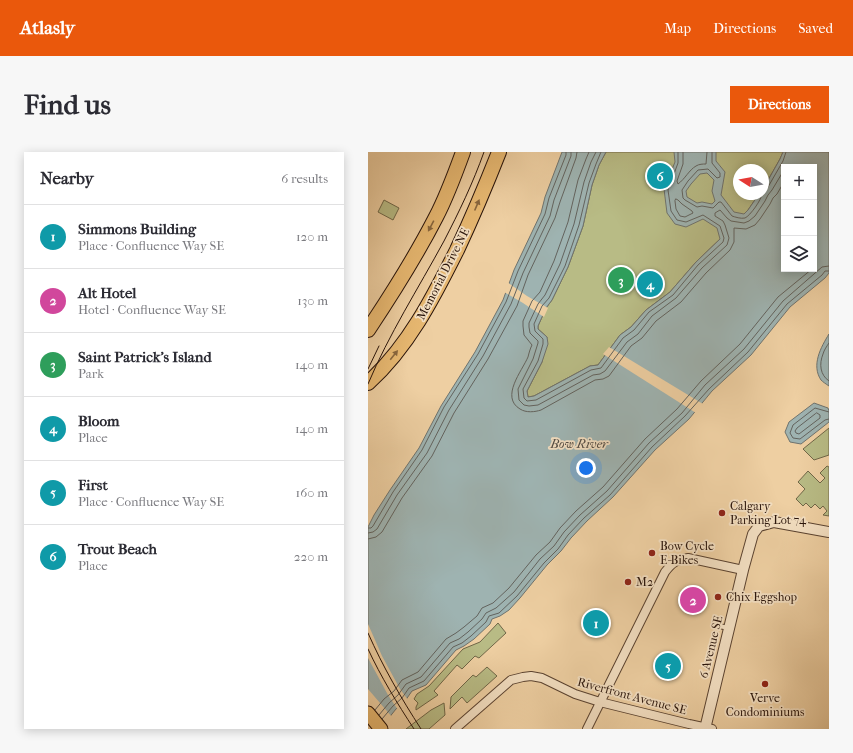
<!DOCTYPE html>
<html lang="en">
<head>
<meta charset="utf-8">
<style>
  :root { --surface:#fff; --page:#f7f7f7; --text:#2b2b33; --muted:#7c7c81; --line:#e1e1e2; --accent:#ea580c }
  body { margin:0; font-family:"IM FELL French Canon",serif; background:var(--page); color:var(--text) }
  .controls { position:absolute; right:12px; top:12px; display:grid; overflow:hidden; border-radius:0px; box-shadow:0 2px 10px #0003 }
  .controls button { width:36px; height:36px; display:grid; place-items:center; padding:0; border:0; border-bottom:1px solid var(--line); background:var(--surface); color:var(--text); font:20px sans-serif }
  .compass { position:absolute; left:365px; top:12px; width:36px; height:36px; border-radius:50%; background:var(--surface); box-shadow:0 2px 10px #0003; rotate:281deg }
  .you { position:absolute; left:218px; top:316px; width:14px; height:14px; margin:-10px; border:3px solid #fff; border-radius:50%; background:#1a73e8; box-shadow:0 0 0 6px #1a73e833 }
  .badge { display:grid; place-items:center; width:26px; height:26px; border-radius:50%; background:var(--accent); color:#fff; font-size:13px; font-weight:700 }
  .pin { position:absolute; translate:-50% -50%; border:2px solid #fff; box-shadow:0 1px 4px #0006 }
  .list { margin:0; padding:0; list-style:none }
  h2 { display:flex; justify-content:space-between; align-items:center; height:52px; margin:0; padding:0 16px; font-size:17px }
  h2 small { font-size:13px; font-weight:400; color:var(--muted) }
  .list li { display:grid; grid-template-columns:26px 1fr auto; gap:12px; align-items:center; box-sizing:border-box; height:64px; padding:0 16px; border-top:1px solid var(--line) }
  .list b { display:block; font-size:15px; white-space:nowrap }
  .list p { margin:0; font-size:13px; white-space:nowrap; color:var(--muted) }
  .list em { font-size:13px; font-style:normal; color:var(--muted) }
  .icon { flex:none; width:22px; height:22px; fill:none; stroke:currentColor; stroke-width:2; stroke-linecap:round; stroke-linejoin:round }
  .map { position:relative; flex:none; width:461px; height:577px; overflow:hidden; border-radius:0px }
  header { display:flex; align-items:center; gap:24px; box-sizing:border-box; height:56px; padding:0 20px; background:var(--accent); color:#fff }
  header strong { font-size:19px }
  nav { display:flex; gap:22px; margin-inline-start:auto; font-size:14px }
  .intro { display:flex; align-items:center; justify-content:space-between; box-sizing:border-box; height:96px; padding:0 24px }
  h1 { margin:0; font-size:28px }
  .button { padding:10px 18px; border-radius:0px; background:var(--accent); color:#fff; font-size:14px; font-weight:700 }
  main { display:flex; gap:24px; padding:0 24px }
  aside { flex:1; background:var(--surface); border-radius:0px; box-shadow:0 2px 10px #0003 }
  .map>svg:first-child { display:block }
  .green { fill:#b8bb85; stroke:#706748 }
  .water { fill:#9eb3b1; stroke:#6f736e; fill-rule:evenodd }
  .pier { fill:#eecfa2 }
  .lines { fill:none; stroke-linecap:round; stroke-linejoin:round }
  .shore { stroke:#63635e; stroke-width:1 }
  .service-casing { stroke:#5a4230; stroke-width:6 }
  .minor-casing { stroke:#5a4230; stroke-width:10 }
  .tertiary-casing { stroke:#5a4230; stroke-width:12 }
  .primary-casing { stroke:#28130a; stroke-width:15 }
  .trunk-casing { stroke:#28130a; stroke-width:16 }
  .service { stroke:#f4e0c3; stroke-width:4 }
  .minor { stroke:#f4e0c3; stroke-width:8 }
  .tertiary { stroke:#f4e0c3; stroke-width:10 }
  .primary { stroke:#e7b871; stroke-width:13 }
  .trunk { stroke:#e7b871; stroke-width:14 }
  .tram { stroke:#28130a; stroke-width:1 }
  .oneway { fill:#88663e }
  .poi-dot { fill:#8f2418; stroke:#f4e0c3; stroke-width:1.5 }
  .labels { text-anchor:middle; stroke-width:3.5; stroke-linejoin:round; paint-order:stroke }
  .street-label { font-size:12px; fill:#28130a; stroke:#f4e0c3 }
  .poi-label { font-size:12px; fill:#28130a; stroke:#f4e0c3; text-anchor:start }
  .water-label { font-size:13px; font-style:italic; fill:#514b44; stroke:#f4e0c3 }
</style>
</head>
<body>
<header>
<strong>Atlasly</strong>
<nav><a>Map</a><a>Directions</a><a>Saved</a></nav>
</header>
<div class="intro"><h1>Find us</h1><a class="button">Directions</a></div>
<main>
<aside>
<h2>Nearby<small>6 results</small></h2>
<ul class="list">
<li><span class="badge" style="background:#0f9aa8">1</span><div><b>Simmons Building</b><p>Place · Confluence Way SE</p></div><em>120 m</em></li>
<li><span class="badge" style="background:#d1479c">2</span><div><b>Alt Hotel</b><p>Hotel · Confluence Way SE</p></div><em>130 m</em></li>
<li><span class="badge" style="background:#2e9e5b">3</span><div><b>Saint Patrick's Island</b><p>Park</p></div><em>140 m</em></li>
<li><span class="badge" style="background:#0f9aa8">4</span><div><b>Bloom</b><p>Place</p></div><em>140 m</em></li>
<li><span class="badge" style="background:#0f9aa8">5</span><div><b>First</b><p>Place · Confluence Way SE</p></div><em>160 m</em></li>
<li><span class="badge" style="background:#0f9aa8">6</span><div><b>Trout Beach</b><p>Place</p></div><em>220 m</em></li>
</ul>
</aside>
<div class="map">
<svg width="461" height="577" viewBox="0 0 461 577">
  <rect width="100%" height="100%" fill="#eecfa2"/>
  <filter id="stains"><feTurbulence type="fractalNoise" baseFrequency=".005" numOctaves="4"/><feColorMatrix values="0 0 0 0 .2 0 0 0 0 .09 0 0 0 0 .02 0 0 0 .5 -.17"/></filter>
  <radialGradient id="worn" r=".72"><stop offset=".6" stop-color="#630" stop-opacity="0"/><stop offset="1" stop-color="#630" stop-opacity=".3"/></radialGradient>
  <g class="green">
    <path d="M238,0H415L412,7L395,37V18H371V42H391L380,58L352,87L328,110L302,140L278,158L263,175L252,183L230,213L222,214L166,244L160,245L159,239L174,210L179,185L170,177V174L178,156L184,148L200,115L215,74L224,33L231,13Z"/>
    <path d="M16,48L31,56L25,68L10,60Z"/>
    <path d="M461,276V303L446,308L435,297Z"/>
    <path d="M459,314L461,315V364L455,363L459,359L455,354L452,357L447,352L443,356L438,351L435,354L428,347L437,337L430,330L440,319L452,331L457,326L452,321Z"/>
    <path d="M130,471L138,481L111,506L107,504L94,517L89,513L66,539L70,543L48,558V555L50,551L46,547L49,542L61,534L95,497L112,490Z"/>
    <path d="M119,515L129,524L99,551L94,545L82,557L83,545L105,523L108,525Z"/>
    <path d="M76,551L77,563L61,577H38L63,558Z"/>
  </g>
  <g class="water">
    <path d="M194,0H238L231,13L224,33L215,74L200,115L184,148L178,156L170,174V177L179,185L180,192L174,210L159,239L160,245L166,244L222,214L230,213L252,183L263,175L278,158L302,140L328,110L352,87L349,76L335,67L318,75L307,72L299,61L296,37L307,10L306,0H348V9L357,20L353,43L366,60L376,62L380,58L391,42H395V37L412,7L415,0H461V121L457,126L422,155L383,203L344,239L321,267L287,298L245,345L219,369L203,386L193,399L179,413L152,446L141,458L132,464L124,467L122,472L106,487L96,494L88,498L58,533L44,539L37,549L28,557L16,572L0,577V375L6,363L22,338L51,296L73,254L107,200L135,148L146,118L173,61L177,45ZM416,15H446V117H416ZM339,21L346,28L344,39L347,49L344,52L334,50L329,51L319,45L318,39L323,32L332,22Z"/>
    <path d="M461,182V234C458,232 455,230 453,228C443,213 453,195 461,182Z"/>
    <path d="M446,251L460,256L461,259V270L433,292L422,290L417,280L421,270Z"/>
  </g>
  <g class="pier">
    <path d="M139,130L159,144L180,156L176,165L155,151L136,140Z"/>
    <path d="M241,195L335,252L328,261L235,202Z"/>
    <path d="M0,472L14,504L32,537L40,548L30,558L20,543L0,506Z"/>
    <path d="M0,537L24,565L15,577H0Z"/>
  </g>
  <g class="lines">
    <g class="shore">
      <path d="M221,0L218,7L210,28L200,70L186,109L172,140L164,149L155,169V174L156,183L164,193C162,197 161,201 160,205C154,219 132,245 152,257C158,261 167,260 173,258L227,228L235,227L241,224L263,194L274,186L288,169L313,150L338,121L362,98L366,90V76L378,77L387,73L392,67L402,52L405,46L409,42L416,30"/>
      <path d="M228,0L223,10L216,30L206,72L192,112L177,143L170,152L161,171V175L162,181L170,189V191L165,207L150,237L151,248L156,253L161,254L170,253L225,223L232,222L237,219L259,190L270,182L284,164L308,146L334,116L359,93L361,86L357,73L355,69L347,64V61L352,58L359,66L363,69L376,71L381,69L387,64L397,49L400,43L404,38L416,18"/>
      <path d="M233,0L228,12L221,31L211,73L197,114L181,146L174,154L166,172L167,179L175,187V192L170,209L155,237L156,246L159,249L168,248L223,218L233,216L255,186L266,178L281,160L305,143L330,113L355,90L356,86L352,74L335,63L318,70L309,68L303,59L300,38L310,11V0"/>
      <path d="M315,0V12L309,29L310,32C317,27 321,18 328,14C331,12 335,12 338,12L339,0"/>
      <path d="M344,0V11L352,21V25L349,26L340,17L330,18L320,29L314,38L315,46L317,48L329,55L334,54L345,56L351,50H353L364,64C367,65 373,67 377,66C382,64 394,47 394,42"/>
      <path d="M395,38H398L400,35L415,9L418,0"/>
      <path d="M308,47L310,48L314,52L324,59L325,61L317,65L312,64L308,57L307,49Z"/>
      <path d="M461,191C459,194 456,198 455,202C451,212 452,223 461,229"/>
      <path d="M461,260L447,256L425,273L422,281L425,286L432,287L457,268L461,267"/>
      <path d="M449,261L452,263V266L431,282L428,281L427,279L429,276L447,262Z"/>
      <path d="M0,376H3L5,374L25,340L54,298L76,255L110,202L138,150L150,119L177,62L181,46L198,3V0"/>
      <path d="M0,381L5,380L9,377L29,343L59,301L81,258L115,204L143,152L155,121L182,64L186,48L203,4V0"/>
      <path d="M0,387L8,385L14,380L34,346L64,304L86,261L120,207L149,154L160,123L187,66L192,50L208,6L209,0"/>
      <path d="M7,558L16,547L26,539L34,528L50,520L78,487L88,481L96,475L109,464L114,456L125,451L141,436L168,403L182,390L192,376L208,359L235,335L277,287L309,257L333,229L372,192L410,145L444,117"/>
      <path d="M11,563L21,551L30,543L38,532L53,525L82,491L91,487L100,480L114,467L118,461L128,456L146,440L172,407L186,394L196,380L212,363L239,339L281,291L314,261L337,233L376,197L415,149L454,115L461,114"/>
      <path d="M14,567L25,554L34,546L41,536L56,529L85,495L94,491L103,484L118,470L121,464L131,461L149,444L176,411L190,397L200,383L216,366L242,343L284,295L317,264L341,237L380,200L419,152L454,123L457,119H461"/>
    </g>
    <g class="service-casing">
      <path id="service" d="M346,473L361,476"/>
    </g>
    <g class="minor-casing">
      <g id="minor">
        <path d="M87,577L143,528L155,525L163,524L174,526L207,542L232,550L321,572L344,577"/>
        <path d="M219,577L297,420C304,411 308,408 320,406L375,418"/>
      </g>
    </g>
    <g class="tertiary-casing">
      <path id="tertiary" d="M337,577L375,418L385,382L391,374L406,370L461,380"/>
    </g>
    <g class="primary-casing">
      <path id="primary" d="M0,561L13,577"/>
    </g>
    <g class="trunk-casing">
      <g id="trunk">
        <path d="M0,178C24,142 48,104 68,65C79,44 87,22 95,0"/>
        <path d="M0,231C40,195 65,146 89,98C104,66 118,33 131,0"/>
      </g>
    </g>
    <use href="#service" class="service"/>
    <use href="#minor" class="minor"/>
    <use href="#tertiary" class="tertiary"/>
    <use href="#primary" class="primary"/>
    <use href="#trunk" class="trunk"/>
    <g class="tram">
      <path d="M0,217L11,194"/>
      <path d="M0,232C21,182 50,137 76,89C91,60 105,31 116,0"/>
      <path d="M0,481C15,515 33,546 53,577"/>
      <path d="M0,497C13,525 29,551 46,577"/>
    </g>
  </g>
  <defs><path id="oneway-solid" d="M-6-.8H1V-3.2L6.5 0L1 3.2V.8H-6Z"/></defs>
  <g class="oneway">
    <use href="#oneway-solid" transform="translate(109 53) rotate(-67)"/>
    <use href="#oneway-solid" transform="translate(63 74) rotate(118)"/>
    <use href="#oneway-solid" transform="translate(26 203) rotate(-51)"/>
  </g>
  <g class="poi-dot">
    <circle cx="354" cy="361" r="4"/>
    <circle cx="284" cy="401" r="4"/>
    <circle cx="260" cy="430" r="4"/>
    <circle cx="350" cy="445" r="4"/>
    <circle cx="397" cy="532" r="4"/>
  </g>
  <g class="labels">
    <g class="street-label">
      <text transform="translate(75 122) rotate(-63)" y="4">Memorial Drive NE</text>
      <text transform="translate(343 495) rotate(-76)" y="4">6 Avenue SE</text>
      <text transform="translate(264 544) rotate(15)" y="4">Riverfront Avenue SE</text>
    </g>
    <g class="poi-label">
      <text x="362" y="358">Calgary<tspan x="362" dy="14">Parking Lot 74</tspan></text>
      <text x="292" y="398">Bow Cycle<tspan x="292" dy="14">E-Bikes</tspan></text>
      <text x="268" y="434">M2</text>
      <text x="358" y="449">Chix Eggshop</text>
      <text x="397" y="550" text-anchor="middle">Verve<tspan x="397" dy="14">Condominiums</tspan></text>
    </g>
    <g class="water-label">
      <text x="211" y="296">Bow River</text>
    </g>
  </g>
  <rect width="100%" height="100%" filter="url(#stains)"/>
  <rect width="100%" height="100%" fill="url(#worn)"/>
</svg>
<div class="controls">
<button>+</button>
<button>−</button>
<button><svg class="icon" aria-label="layers" viewBox="0 0 24 24"><path d="M12 4l9 5-9 5-9-5zM3 14l9 5 9-5"/></svg></button>
</div>
<svg class="compass" viewBox="-18 -18 36 36"><path d="M0-13l5 13h-10z" fill="#e53935"/><path d="M0 13l5-13h-10z" fill="#7c7c81"/></svg>
<div class="you"></div>
<div class="pin badge" style="left:228px;top:471px;background:#0f9aa8">1</div>
<div class="pin badge" style="left:325px;top:448px;background:#d1479c">2</div>
<div class="pin badge" style="left:253px;top:128px;background:#2e9e5b">3</div>
<div class="pin badge" style="left:282px;top:132px;background:#0f9aa8">4</div>
<div class="pin badge" style="left:300px;top:514px;background:#0f9aa8">5</div>
<div class="pin badge" style="left:292px;top:24px;background:#0f9aa8">6</div>
</div>
</main>
</body>
</html>
